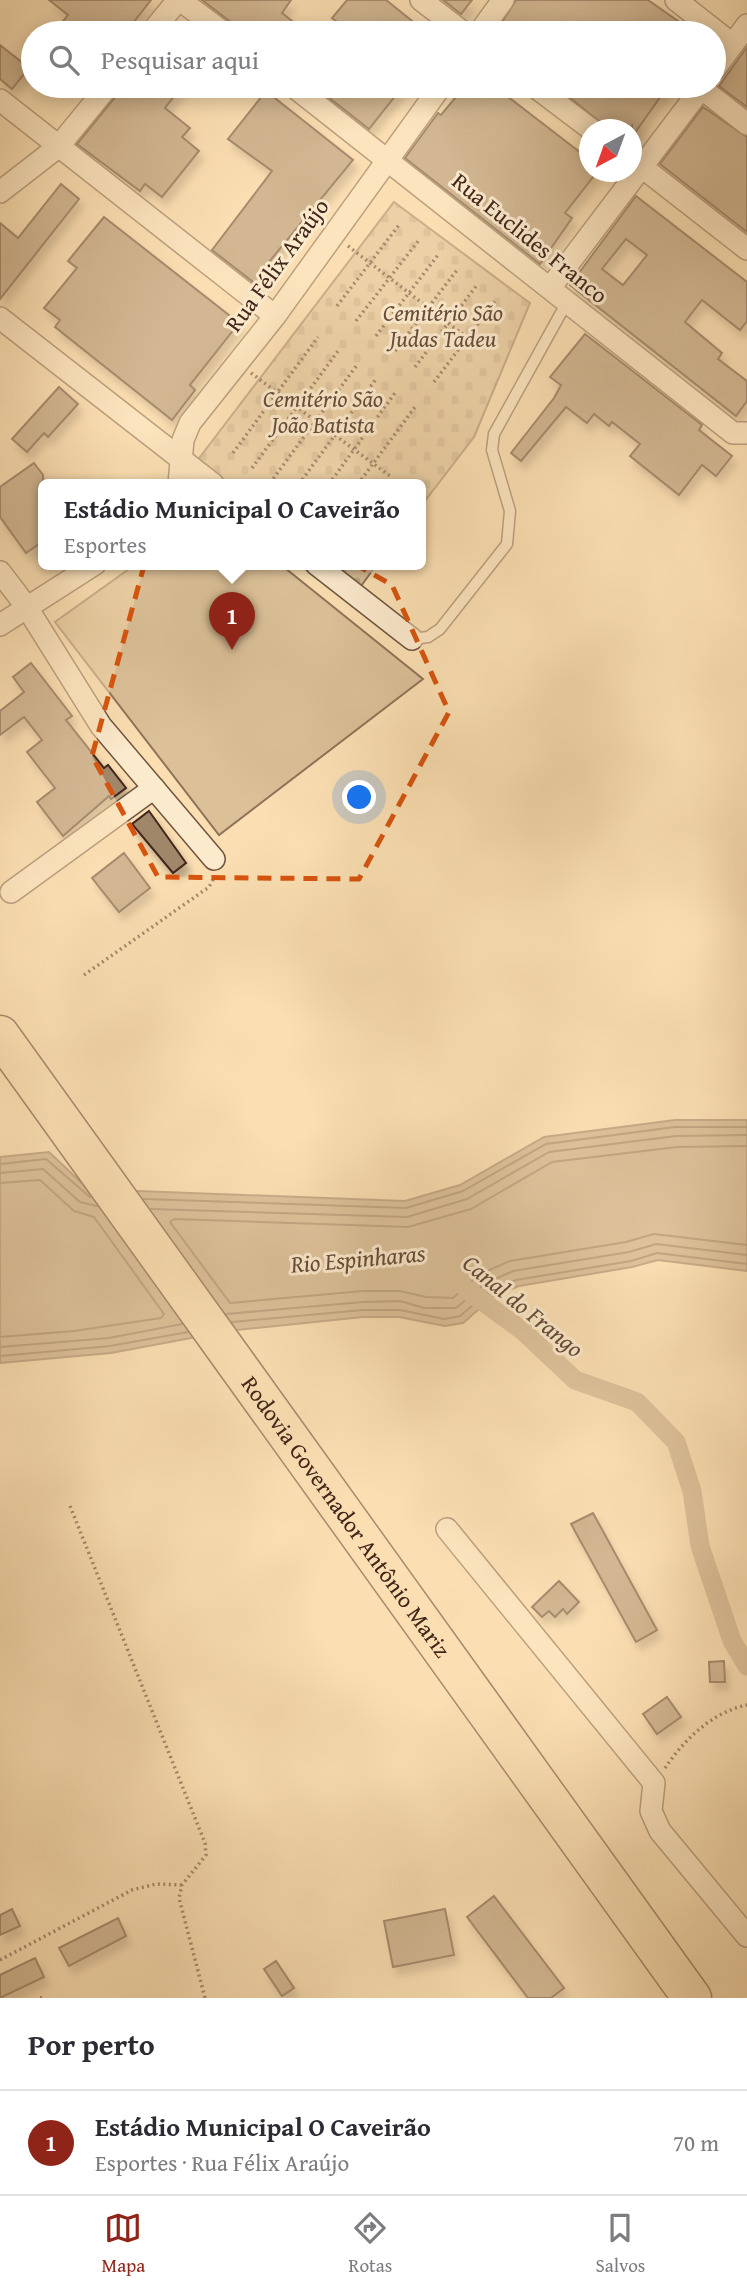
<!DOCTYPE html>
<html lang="pt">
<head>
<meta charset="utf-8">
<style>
  :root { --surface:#fff; --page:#f2f2f3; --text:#2b2b33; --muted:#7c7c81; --line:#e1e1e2; --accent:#8f2418 }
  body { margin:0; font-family:"Gentium Book Plus",serif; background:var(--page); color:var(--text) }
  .compass { position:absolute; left:579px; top:119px; width:63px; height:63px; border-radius:50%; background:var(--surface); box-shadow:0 4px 18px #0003; rotate:221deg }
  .you { position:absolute; left:360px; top:798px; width:24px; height:24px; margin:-18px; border:5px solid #fff; border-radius:50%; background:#1a73e8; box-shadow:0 0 0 10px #1a73e833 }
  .badge { display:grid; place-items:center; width:46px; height:46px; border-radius:50%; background:var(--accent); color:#fff; font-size:23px; font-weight:700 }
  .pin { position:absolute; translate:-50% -58px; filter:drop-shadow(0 2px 4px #0008) }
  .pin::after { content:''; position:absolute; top:37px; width:24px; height:21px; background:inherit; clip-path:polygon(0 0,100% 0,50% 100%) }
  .popup { position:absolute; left:38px; top:479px; width:388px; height:91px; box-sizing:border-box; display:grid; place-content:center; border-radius:10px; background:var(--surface); filter:drop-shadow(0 2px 5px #0005); font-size:23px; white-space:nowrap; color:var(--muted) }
  .popup b { font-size:26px; color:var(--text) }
  .popup::after { content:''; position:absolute; left:50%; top:100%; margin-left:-14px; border:14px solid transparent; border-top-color:var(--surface) }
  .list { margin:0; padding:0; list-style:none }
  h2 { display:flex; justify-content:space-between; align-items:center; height:91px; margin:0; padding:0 28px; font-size:30px }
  h2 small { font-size:23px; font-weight:400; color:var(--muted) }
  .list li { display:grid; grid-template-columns:46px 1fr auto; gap:21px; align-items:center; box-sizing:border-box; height:105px; padding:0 28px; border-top:2px solid var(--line) }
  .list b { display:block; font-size:26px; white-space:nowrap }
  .list p { margin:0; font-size:23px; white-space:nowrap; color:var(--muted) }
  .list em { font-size:23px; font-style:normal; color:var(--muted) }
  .icon { flex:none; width:38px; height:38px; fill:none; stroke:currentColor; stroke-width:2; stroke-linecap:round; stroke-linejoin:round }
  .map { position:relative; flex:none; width:747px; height:1998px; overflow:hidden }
  .search { position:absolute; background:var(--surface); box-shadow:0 4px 18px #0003; left:21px; right:21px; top:21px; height:77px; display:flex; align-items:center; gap:18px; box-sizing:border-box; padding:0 24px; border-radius:38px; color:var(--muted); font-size:26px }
  .sheet { height:196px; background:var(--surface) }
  nav { display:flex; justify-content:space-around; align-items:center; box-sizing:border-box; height:98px; border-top:2px solid var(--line); background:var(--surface); font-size:19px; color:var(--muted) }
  nav a { display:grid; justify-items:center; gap:4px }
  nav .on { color:var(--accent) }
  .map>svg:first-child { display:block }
  .cemetery { fill:url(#cemetery-stones); stroke:#8e745a; stroke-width:2 }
  .park { fill:#dbc098; stroke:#8e745a; stroke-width:2 }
  .water { fill:#bba07f; stroke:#8a7057; stroke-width:2 }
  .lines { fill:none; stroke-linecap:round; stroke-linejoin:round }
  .shore { stroke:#7e644d; stroke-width:2 }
  .canal { stroke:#bba07f; stroke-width:19 }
  .building { fill:#a1876a; stroke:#40271b; stroke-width:2; fill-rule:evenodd; filter:url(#shadow) }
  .lane-casing { stroke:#6f5541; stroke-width:13 }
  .street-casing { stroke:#6f5541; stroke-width:24 }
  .highway-casing { stroke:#40271b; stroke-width:41 }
  .path { stroke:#40271b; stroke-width:3.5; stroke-dasharray:2 3.5; stroke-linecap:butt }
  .lane { stroke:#fceacd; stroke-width:10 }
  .street { stroke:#fceacd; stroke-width:21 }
  .highway { stroke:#fbdfb2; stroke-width:38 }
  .marked { fill:none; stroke:#d7540e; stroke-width:5; stroke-dasharray:14 9; stroke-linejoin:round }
  .labels { text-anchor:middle; stroke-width:6; stroke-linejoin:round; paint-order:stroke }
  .street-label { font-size:23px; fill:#40271b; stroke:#fceacd }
  .park-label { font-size:23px; font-style:italic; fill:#674d3a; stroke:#fceacd }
  .water-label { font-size:24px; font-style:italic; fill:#654b39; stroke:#fceacd }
</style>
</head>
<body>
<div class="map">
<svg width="747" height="1998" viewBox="0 0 747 1998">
  <defs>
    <pattern id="cemetery-stones" width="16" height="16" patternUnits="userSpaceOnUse" patternTransform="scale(1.75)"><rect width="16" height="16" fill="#dbc098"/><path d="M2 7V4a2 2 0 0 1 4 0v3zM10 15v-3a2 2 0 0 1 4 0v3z" fill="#bda582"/></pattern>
    <filter id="shadow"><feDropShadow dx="4.5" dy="8" stdDeviation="3.5" flood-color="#0004"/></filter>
  </defs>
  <rect width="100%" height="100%" fill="#fbdfb2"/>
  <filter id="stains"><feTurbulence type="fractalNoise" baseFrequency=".00286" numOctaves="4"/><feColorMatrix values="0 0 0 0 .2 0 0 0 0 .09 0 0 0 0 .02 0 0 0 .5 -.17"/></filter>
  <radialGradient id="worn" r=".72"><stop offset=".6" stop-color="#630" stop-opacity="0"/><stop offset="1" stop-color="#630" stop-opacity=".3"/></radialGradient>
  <g class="cemetery">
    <path d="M394,202L530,303L474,437L421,506V484H227L197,461Z"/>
    <path d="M333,564H377L361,586Z"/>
  </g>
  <path class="park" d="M136,564H280L423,679L219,835L55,622Z"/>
  <g class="water">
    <path d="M675,1120H747V1271L658,1260L632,1267L519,1286L494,1296L463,1323L445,1326L399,1317H363L217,1332L113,1190L405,1201L460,1185L544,1137Z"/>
    <path d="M49,1152L89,1190L212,1334L111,1353L0,1363V1157Z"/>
  </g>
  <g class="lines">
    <g class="shore">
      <path d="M747,1146L677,1147L552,1162L471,1209L408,1227L174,1219L170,1222L230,1303L363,1291H400L426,1297L453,1298L480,1274L510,1261L626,1242L654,1234L747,1245"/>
      <path d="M0,1164L46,1159L90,1197"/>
      <path d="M0,1173L43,1169L80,1202L97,1206"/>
      <path d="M0,1183L40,1180L74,1211L94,1217L164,1314L161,1318L74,1331L0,1337"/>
      <path d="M144,1199L406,1208L463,1191L546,1144L675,1127H747"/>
      <path d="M151,1209L407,1217L467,1199L549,1152L676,1136L747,1135"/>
      <path d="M226,1314L363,1302L400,1301L424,1308H456L486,1283L513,1271L629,1252L656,1244L747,1255"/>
      <path d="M232,1322L363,1310H400L444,1319L460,1316L490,1291L516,1280L631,1261L657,1253L747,1264"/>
      <path d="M0,1347L109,1338L182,1324"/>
      <path d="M0,1356L110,1346L188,1332"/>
    </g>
    <path class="canal" d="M467,1290L523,1331L575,1380L637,1402L676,1442L692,1491L700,1546L732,1641L747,1666"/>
  </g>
  <g class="building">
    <path d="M49,0H151L125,33H69L60,25L68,15Z"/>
    <path d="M202,0H291L282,13L307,33H240L232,23Z"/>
    <path d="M347,0H386L427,33H351L332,18Z"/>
    <path d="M443,0H472L461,14Z"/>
    <path d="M516,0H648L695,33H495Z"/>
    <path d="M0,45L29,68L12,89L0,79Z"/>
    <path d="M747,47V107L719,86Z"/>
    <path d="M124,86H182L165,108L190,128L182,137L199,151L162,197L145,184L140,191L77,144Z"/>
    <path d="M314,86H403L369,129Z"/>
    <path d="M465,86H494L590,160V172H597L565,213L572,218L540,264L405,158L438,113L441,115Z"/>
    <path d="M555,86H668L632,137V126L629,130H610Z"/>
    <path d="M266,91L353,160L264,268L268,271L257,285L212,250L272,171L228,139Z"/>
    <path d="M703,107L747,137V232L660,164Z"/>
    <path d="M61,184L79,199L0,299V223L18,238Z"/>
    <path d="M636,196L747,282V321L740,330L702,300L685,322L722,353L718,359L747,381V401L736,416L570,285ZM626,239L647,255L623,285L602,269Z"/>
    <path d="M104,217L239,323L190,385L195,390L172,420L55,327L60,320L44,308L77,268L68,261Z"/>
    <path d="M585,334L702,425L699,430L732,456L716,476L702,465L679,495L630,456L640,444L612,422L609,426L594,414L587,423L566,407L521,461L511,453L554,398L561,385L550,377Z"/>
    <path d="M59,387L78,404L48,437L44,433L27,452L12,439Z"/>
    <path d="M34,463L43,475V541L26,553L0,517V487Z"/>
    <path d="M31,663L72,716L66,720L104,768L108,765L126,788L111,799L109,796L63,836L37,802L55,788L27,752L42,740L24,717L0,735V711L24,692L13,677Z"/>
    <path d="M149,811L186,863L173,873L132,824Z"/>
    <path d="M124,853L150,888L119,912L92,878Z"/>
    <path d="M593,1513L657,1630L636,1642L571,1524Z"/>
    <path d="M559,1581L579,1602L567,1614L563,1609L555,1617L549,1611L542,1617L532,1607Z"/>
    <path d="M724,1661L725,1682H710L709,1662Z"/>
    <path d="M667,1697L681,1717L657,1734L643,1714Z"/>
    <path d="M494,1896L564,1988L551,1998H528L467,1917Z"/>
    <path d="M12,1909L20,1926L0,1935V1915Z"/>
    <path d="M445,1909L454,1955L393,1967L384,1921Z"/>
    <path d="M118,1918L126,1936L69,1966L59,1948Z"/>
    <path d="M35,1958L44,1977L0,1998V1975Z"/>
    <path d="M276,1961L294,1988L282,1996L264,1969Z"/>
  </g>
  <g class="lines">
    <g class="lane-casing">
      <path id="lane" d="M412,639L428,637L440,629L507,544L510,511L492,450L494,434L567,302"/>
    </g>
    <g class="street-casing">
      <g id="street">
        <path d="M180,0L224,33"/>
        <path d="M421,0L464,33"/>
        <path d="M676,0L732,44"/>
        <path d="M151,33L178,0"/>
        <path d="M479,33L503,0"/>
        <path d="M714,70L747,25"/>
        <path d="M293,86L733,433H747"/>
        <path d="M534,86L592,130"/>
        <path d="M701,88L747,124"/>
        <path d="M0,100L275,316"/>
        <path d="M633,160L747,249"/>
        <path d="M0,192L58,147L108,86"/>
        <path d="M550,288L703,86"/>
        <path d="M0,318L213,484"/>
        <path d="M179,484L183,440L190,423L275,316L441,86"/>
        <path d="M316,564L412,639"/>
        <path d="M0,572L26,606L101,726L214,859"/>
        <path d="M0,625L95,564"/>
        <path d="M11,892L154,788"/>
        <path d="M447,1529L654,1783L651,1811L660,1831L747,1936"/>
      </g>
    </g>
    <g class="highway-casing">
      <g id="highway">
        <path id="s1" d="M0,1035L692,1998"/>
      </g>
    </g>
    <g class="path">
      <path d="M348,246L474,343"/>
      <path d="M337,306L399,225"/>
      <path d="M356,321L419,240"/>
      <path d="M376,336L438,255"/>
      <path d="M395,351L457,270"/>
      <path d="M415,367L477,285"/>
      <path d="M251,373L390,476"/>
      <path d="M434,382L496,300"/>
      <path d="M233,453L318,337"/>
      <path d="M252,468L338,351"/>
      <path d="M270,483L357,365"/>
      <path d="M299,484L376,379"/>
      <path d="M329,484L395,393"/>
      <path d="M358,484L415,407"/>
      <path d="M84,975L209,887L214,878"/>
      <path d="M70,1506L205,1843L206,1855L182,1885L179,1898L205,1998"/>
      <path d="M665,1768C684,1740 712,1712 747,1705"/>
      <path d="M0,1960L132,1890L156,1884L182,1885"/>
      <path d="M40,1998H42"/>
    </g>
    <use href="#lane" class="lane"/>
    <use href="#street" class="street"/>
    <use href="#highway" class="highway"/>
  </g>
  <path d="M0 0H747V1998H0ZM254,507L392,585L449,712L359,879L158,877L92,756L148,551Z" fill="#fbdfb2" fill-opacity=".55" fill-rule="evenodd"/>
  <path class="marked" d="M254,507L392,585L449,712L359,879L158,877L92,756L148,551Z"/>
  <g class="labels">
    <g class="street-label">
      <text transform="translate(530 238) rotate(39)" y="8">Rua Euclides Franco</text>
      <text transform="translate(277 265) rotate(-54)" y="8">Rua Félix Araújo</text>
      <text dy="8" stroke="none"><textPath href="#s1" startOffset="593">Rodovia Governador Antônio Mariz</textPath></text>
    </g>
    <g class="park-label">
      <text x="443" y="321">Cemitério São<tspan x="443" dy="26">Judas Tadeu</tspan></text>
      <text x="323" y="407">Cemitério São<tspan x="323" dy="26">João Batista</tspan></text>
    </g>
    <g class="water-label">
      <text transform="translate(358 1259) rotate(-5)" y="8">Rio Espinharas</text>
      <text transform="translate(523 1306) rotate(39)" y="8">Canal do Frango</text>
    </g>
  </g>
  <rect width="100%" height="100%" filter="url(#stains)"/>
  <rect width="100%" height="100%" fill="url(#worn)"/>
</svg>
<svg class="compass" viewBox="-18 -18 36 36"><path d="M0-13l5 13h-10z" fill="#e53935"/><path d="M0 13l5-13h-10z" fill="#7c7c81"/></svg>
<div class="you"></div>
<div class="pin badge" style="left:232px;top:650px">1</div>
<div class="popup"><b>Estádio Municipal O Caveirão</b>Esportes</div>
<div class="search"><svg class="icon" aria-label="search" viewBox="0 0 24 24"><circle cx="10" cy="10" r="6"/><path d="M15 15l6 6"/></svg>Pesquisar aqui</div>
</div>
<section class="sheet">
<h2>Por perto<small></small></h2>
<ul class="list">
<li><span class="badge">1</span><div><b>Estádio Municipal O Caveirão</b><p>Esportes · Rua Félix Araújo</p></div><em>70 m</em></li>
</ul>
</section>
<nav>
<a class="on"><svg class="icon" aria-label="map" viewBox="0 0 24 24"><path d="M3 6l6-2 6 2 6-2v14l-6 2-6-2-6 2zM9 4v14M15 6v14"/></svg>Mapa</a>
<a><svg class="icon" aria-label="directions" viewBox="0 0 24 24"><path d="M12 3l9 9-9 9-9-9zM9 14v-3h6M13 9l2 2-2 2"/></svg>Rotas</a>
<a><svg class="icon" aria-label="saved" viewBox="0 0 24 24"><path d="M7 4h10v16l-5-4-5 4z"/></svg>Salvos</a>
</nav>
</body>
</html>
